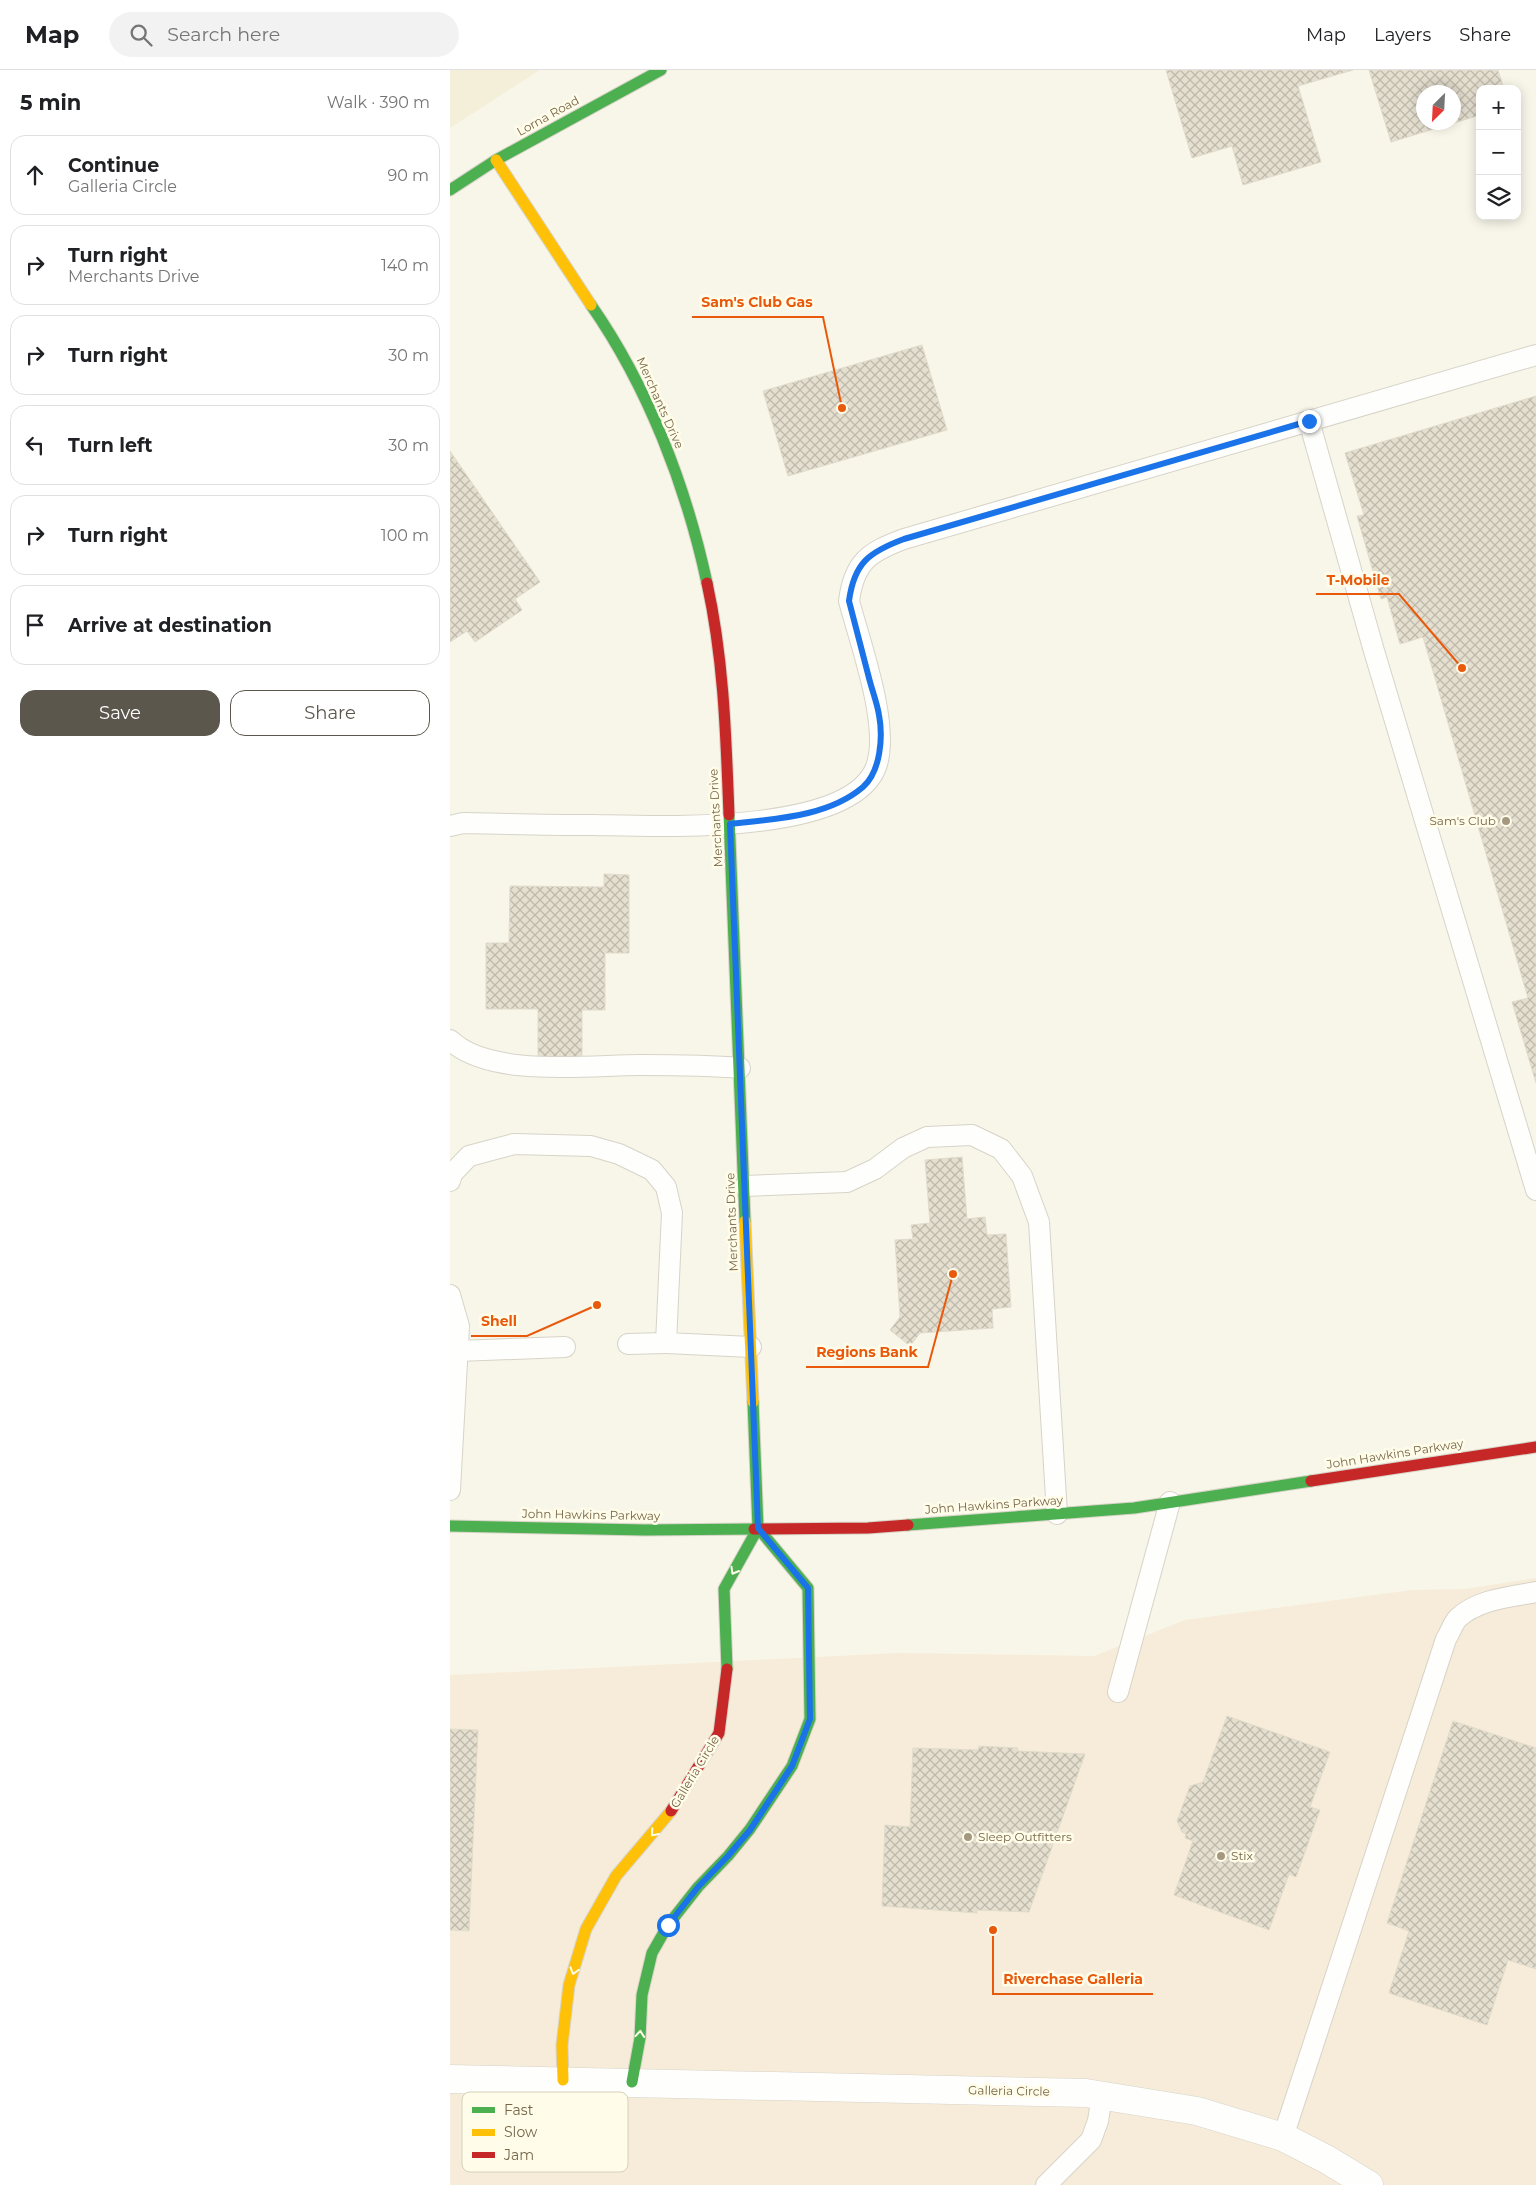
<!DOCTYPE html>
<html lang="en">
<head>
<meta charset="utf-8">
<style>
  :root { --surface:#fff; --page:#f2f2f2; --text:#202124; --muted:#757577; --line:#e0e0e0; --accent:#5b574d }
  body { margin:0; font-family:Montserrat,sans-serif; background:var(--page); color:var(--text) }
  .controls { position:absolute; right:15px; top:15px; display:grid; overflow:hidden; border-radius:10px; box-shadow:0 2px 12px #0003 }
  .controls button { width:45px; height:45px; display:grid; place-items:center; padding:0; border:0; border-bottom:1px solid var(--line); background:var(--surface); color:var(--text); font:25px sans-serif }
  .compass { position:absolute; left:966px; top:15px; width:45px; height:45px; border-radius:50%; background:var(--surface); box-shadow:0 2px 12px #0003; rotate:204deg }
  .stop { position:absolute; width:15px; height:15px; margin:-11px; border:4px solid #1a73e8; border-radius:50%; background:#fff }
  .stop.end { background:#1a73e8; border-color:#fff; box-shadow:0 1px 5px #0008 }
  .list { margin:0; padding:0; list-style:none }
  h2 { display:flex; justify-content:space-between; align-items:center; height:65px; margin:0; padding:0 20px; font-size:21px }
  h2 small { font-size:16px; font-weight:400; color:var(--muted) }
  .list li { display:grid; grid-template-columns:32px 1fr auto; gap:15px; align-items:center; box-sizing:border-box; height:80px; margin:0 10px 10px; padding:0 10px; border:1px solid var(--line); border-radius:15px }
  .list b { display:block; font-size:19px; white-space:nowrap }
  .list p { margin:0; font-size:16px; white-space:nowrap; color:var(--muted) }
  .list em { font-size:16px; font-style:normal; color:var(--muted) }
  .actions { display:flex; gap:10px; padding:15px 20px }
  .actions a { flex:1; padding:11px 0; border:1px solid var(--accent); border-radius:15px; text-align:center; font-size:18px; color:var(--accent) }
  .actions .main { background:var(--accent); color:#fff }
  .icon { flex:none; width:28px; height:28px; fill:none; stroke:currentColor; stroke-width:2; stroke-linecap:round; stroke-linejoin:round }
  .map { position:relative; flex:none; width:1086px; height:2115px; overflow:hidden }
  header { display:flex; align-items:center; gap:30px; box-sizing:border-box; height:70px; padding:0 25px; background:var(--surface); border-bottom:1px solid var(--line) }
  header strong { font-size:24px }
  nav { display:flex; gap:28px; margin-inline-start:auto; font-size:18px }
  .search { width:350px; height:45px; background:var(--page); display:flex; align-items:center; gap:12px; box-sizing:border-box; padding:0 18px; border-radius:28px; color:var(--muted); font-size:19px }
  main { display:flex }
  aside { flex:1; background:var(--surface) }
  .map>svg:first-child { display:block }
  .residential { fill:#f4efd9 }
  .commercial { fill:#f7ecd9 }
  .building { fill:url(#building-cross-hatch); stroke:#e1dbcb; fill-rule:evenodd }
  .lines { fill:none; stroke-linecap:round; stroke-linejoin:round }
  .lane-casing { stroke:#d7d3c8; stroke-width:22 }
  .street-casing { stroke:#d7d3c8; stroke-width:29 }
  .fast-casing { stroke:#d7d3c7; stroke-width:13 }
  .slow-casing { stroke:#d7d3c7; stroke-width:13 }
  .jam-casing { stroke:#d7d3c7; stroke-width:13 }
  .lane { stroke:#fefefc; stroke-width:20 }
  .street { stroke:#fefefc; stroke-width:28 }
  .fast { stroke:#4caf50; stroke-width:11 }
  .slow { stroke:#ffc107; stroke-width:11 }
  .jam { stroke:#c62828; stroke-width:11 }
  .oneway { stroke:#fffdea }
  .route { stroke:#1a73e8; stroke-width:6 }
  .poi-dot { fill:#a49880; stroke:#fffdea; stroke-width:2 }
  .labels { text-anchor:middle; stroke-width:5; stroke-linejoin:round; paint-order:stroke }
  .street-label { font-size:12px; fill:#776647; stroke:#fffdea }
  .poi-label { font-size:12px; fill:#776647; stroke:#fffdea; text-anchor:start }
  .key { fill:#fffdea; stroke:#d6d0b9; stroke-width:1 }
  .key-label { font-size:14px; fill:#776647 }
  .leader { fill:none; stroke:#e8590c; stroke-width:2 }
  .callout-dot { fill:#e8590c; stroke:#fffdea; stroke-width:2 }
  .callout-label { font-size:14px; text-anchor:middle; font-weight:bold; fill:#e8590c; stroke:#fffdea; stroke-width:5; stroke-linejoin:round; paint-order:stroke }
</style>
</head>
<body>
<header>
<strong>Map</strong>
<div class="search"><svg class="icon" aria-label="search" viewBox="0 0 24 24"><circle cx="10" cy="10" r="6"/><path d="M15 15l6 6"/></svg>Search here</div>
<nav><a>Map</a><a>Layers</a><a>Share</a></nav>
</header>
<main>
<aside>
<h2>5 min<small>Walk · 390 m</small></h2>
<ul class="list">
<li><svg class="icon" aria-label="ahead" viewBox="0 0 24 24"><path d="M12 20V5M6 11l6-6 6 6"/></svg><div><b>Continue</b><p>Galleria Circle</p></div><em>90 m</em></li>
<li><svg class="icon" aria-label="right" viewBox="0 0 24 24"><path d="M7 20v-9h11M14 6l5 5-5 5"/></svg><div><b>Turn right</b><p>Merchants Drive</p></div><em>140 m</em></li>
<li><svg class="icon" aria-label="right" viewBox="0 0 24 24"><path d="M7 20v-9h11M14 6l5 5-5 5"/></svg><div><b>Turn right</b></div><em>30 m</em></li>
<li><svg class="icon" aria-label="left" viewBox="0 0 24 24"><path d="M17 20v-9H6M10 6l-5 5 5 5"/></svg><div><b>Turn left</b></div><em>30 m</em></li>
<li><svg class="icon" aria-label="right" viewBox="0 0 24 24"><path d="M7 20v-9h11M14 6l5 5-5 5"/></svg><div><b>Turn right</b></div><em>100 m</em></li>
<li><svg class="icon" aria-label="arrive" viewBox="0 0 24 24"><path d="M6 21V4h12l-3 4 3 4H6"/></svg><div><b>Arrive at destination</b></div></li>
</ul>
<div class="actions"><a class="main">Save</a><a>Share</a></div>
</aside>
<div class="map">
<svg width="1086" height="2115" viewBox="0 0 1086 2115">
  <defs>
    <pattern id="building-cross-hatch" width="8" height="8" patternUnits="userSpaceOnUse" patternTransform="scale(1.25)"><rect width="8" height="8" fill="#e5dfd0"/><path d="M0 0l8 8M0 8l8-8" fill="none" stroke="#beb9ab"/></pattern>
  </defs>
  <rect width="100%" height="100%" fill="#f8f6e9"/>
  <path class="residential" d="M0,0H90L0,58Z"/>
  <path class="commercial" d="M1086,1508V2115H0V1605L449,1583L644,1586L735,1550L962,1520L1015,1519Z"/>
  <g class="building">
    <path d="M716,0H903L848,16L871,92L793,115L782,76L742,88Z"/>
    <path d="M919,0H1048L1054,19H1030V45L941,72ZM974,22H1004V52H974Z"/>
    <path d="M472,275L497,360L338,406L313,321Z"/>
    <path d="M1086,326V1013L1062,932L1078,928L973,567L950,574L937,527L931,529L907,446L914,445L895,383Z"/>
    <path d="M0,381L90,512L65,529L72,540L25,572L17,561L0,572Z"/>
    <path d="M154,804L179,805V883H155V940H132V991L88,990V939H36V873H59L60,816L154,817Z"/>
    <path d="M512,1087L517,1149L535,1147L537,1165L556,1164L561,1237L542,1239L543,1258L470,1263L460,1276L440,1260L450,1247L445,1170L463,1169L461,1155L480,1153L475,1090Z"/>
    <path d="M777,1646L880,1682L860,1737L870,1740L846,1807L839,1804L819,1860L724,1825L743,1771L735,1768L736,1764L732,1762L727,1751L740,1716L753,1712Z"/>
    <path d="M1003,1651L1086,1678V1899L1058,1890L1037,1955L939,1923L959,1861L937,1853Z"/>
    <path d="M0,1659L28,1660L19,1861L0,1860Z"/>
    <path d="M529,1676L568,1678L567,1681L635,1684L579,1842L527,1840V1843L432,1836L435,1755L460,1757L463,1678L528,1680Z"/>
  </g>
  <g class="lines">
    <g class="lane-casing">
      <g id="lane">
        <path d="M859,351L924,581L1086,1120"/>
        <path d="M0,756L13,753C56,754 99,755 142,755C204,756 400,766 426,697C441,657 410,573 399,531C404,492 419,482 454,469L1086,285"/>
        <path d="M0,970C39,1008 139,995 190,995C224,995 257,995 290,998"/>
        <path d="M0,1111L2,1104L19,1086L64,1074L141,1076L169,1084L202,1100L216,1117L222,1143L216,1273L301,1277"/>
        <path d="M295,1116L397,1112L425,1099L453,1078L477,1067L522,1065L551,1079L572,1106L589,1152L607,1444"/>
        <path d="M0,1225L9,1256L0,1420"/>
        <path d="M178,1274L216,1273"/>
        <path d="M8,1281L115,1277"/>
        <path d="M668,1622L720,1432"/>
        <path d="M833,2067L996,1569C1000,1563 1003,1553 1008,1548C1028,1529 1061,1527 1086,1522"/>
        <path d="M596,2115L641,2070L648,2051L652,2025"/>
      </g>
    </g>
    <g class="street-casing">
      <path id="street" d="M0,2009L636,2023L747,2041L833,2067L876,2089L919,2115"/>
    </g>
    <g class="fast-casing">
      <g id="fast">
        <path d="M0,120L46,90L211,0"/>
        <path d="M141,235C198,317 236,416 257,513"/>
        <path d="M279,745L295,1151"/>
        <path d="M303,1332L308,1458"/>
        <path d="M458,1455L684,1438L861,1411"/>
        <path d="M0,1456L195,1460L304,1459"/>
        <path d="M277,1599L274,1519L308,1458"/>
        <path d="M182,2012L190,1968L192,1925L202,1883L218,1855L248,1817L278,1786L300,1759L342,1696L360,1649L358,1518L308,1458"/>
      </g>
    </g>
    <g class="slow-casing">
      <g id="slow">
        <path d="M46,90L141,235"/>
        <path d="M295,1151L303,1332"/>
        <path d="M113,2010L112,1975L119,1915L136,1859L166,1806L221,1741"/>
      </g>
    </g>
    <g class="jam-casing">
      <g id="jam">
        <path d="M257,513C274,590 276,667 279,745"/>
        <path d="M861,1411L1086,1377"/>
        <path d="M304,1459L418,1458L458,1455"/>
        <path d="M221,1741L269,1663L277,1599"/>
      </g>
    </g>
    <use href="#lane" class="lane"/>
    <use href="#street" class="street"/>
    <use href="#fast" class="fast"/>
    <use href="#slow" class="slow"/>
    <use href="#jam" class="jam"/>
  </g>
  <defs><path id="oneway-chevron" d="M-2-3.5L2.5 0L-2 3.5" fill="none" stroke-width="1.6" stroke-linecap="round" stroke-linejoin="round" transform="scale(1.25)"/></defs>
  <g class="oneway">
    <use href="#oneway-chevron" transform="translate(284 1501) rotate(120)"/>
    <use href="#oneway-chevron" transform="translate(204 1763) rotate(131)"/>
    <use href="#oneway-chevron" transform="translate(124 1901) rotate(106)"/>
    <use href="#oneway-chevron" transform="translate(190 1964) rotate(-85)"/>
  </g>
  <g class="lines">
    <path class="route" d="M218,1855L248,1817L278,1786L300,1760L342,1696L360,1649L358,1518L308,1458L280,754C324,749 378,747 413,717C431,701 433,666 429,645C427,633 422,620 419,608C412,582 406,557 399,531C404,493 419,482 454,469L859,351"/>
  </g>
  <g class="poi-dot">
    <circle cx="1056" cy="751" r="5"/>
    <circle cx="518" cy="1767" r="5"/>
    <circle cx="771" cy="1786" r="5"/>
  </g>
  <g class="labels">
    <g class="street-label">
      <text transform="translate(98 46) rotate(-29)" y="4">Lorna Road</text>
      <text transform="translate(210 333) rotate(66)" y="4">Merchants Drive</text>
      <text transform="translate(266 748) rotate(-93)" y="4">Merchants Drive</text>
      <text transform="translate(282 1152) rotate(-92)" y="4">Merchants Drive</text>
      <text transform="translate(945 1384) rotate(-9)" y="4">John Hawkins Parkway</text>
      <text transform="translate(544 1435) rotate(-4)" y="4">John Hawkins Parkway</text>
      <text transform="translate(141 1445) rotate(1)" y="4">John Hawkins Parkway</text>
      <text transform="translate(245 1702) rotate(-59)" y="4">Galleria Circle</text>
      <text transform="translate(559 2021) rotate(1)" y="4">Galleria Circle</text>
    </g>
    <g class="poi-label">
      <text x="1046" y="755" text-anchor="end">Sam's Club</text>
      <text x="528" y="1771">Sleep Outfitters</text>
      <text x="781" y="1790">Stix</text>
    </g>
  </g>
  <rect x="12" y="2022" width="166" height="80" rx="8" class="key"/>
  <rect x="22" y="2037" width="23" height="6" fill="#4caf50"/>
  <rect x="22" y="2059" width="23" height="7" fill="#ffc107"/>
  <rect x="22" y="2082" width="23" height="6" fill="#c62828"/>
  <g class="key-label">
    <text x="54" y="2045">Fast</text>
    <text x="54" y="2067">Slow</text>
    <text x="54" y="2090">Jam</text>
  </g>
  <path class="leader" d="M392 338L373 247H242M1012 598L949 524H866M147 1235L77 1266H21M503 1204L478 1297H356M543 1860L543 1924H703"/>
  <g class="callout-dot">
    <circle cx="392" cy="338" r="5"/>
    <circle cx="1012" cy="598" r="5"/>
    <circle cx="147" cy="1235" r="5"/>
    <circle cx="503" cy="1204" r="5"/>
    <circle cx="543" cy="1860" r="5"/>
  </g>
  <g class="callout-label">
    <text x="307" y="237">Sam's Club Gas</text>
    <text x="908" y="515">T-Mobile</text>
    <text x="49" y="1256">Shell</text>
    <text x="417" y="1287">Regions Bank</text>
    <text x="623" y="1914">Riverchase Galleria</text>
  </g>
</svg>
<div class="controls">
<button>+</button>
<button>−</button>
<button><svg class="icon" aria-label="layers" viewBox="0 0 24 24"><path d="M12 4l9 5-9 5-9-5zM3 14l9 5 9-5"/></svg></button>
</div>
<svg class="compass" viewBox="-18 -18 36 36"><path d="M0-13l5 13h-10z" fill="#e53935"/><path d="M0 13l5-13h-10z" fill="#757577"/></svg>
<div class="stop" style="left:218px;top:1855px"></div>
<div class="stop end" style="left:859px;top:351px"></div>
</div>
</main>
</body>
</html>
